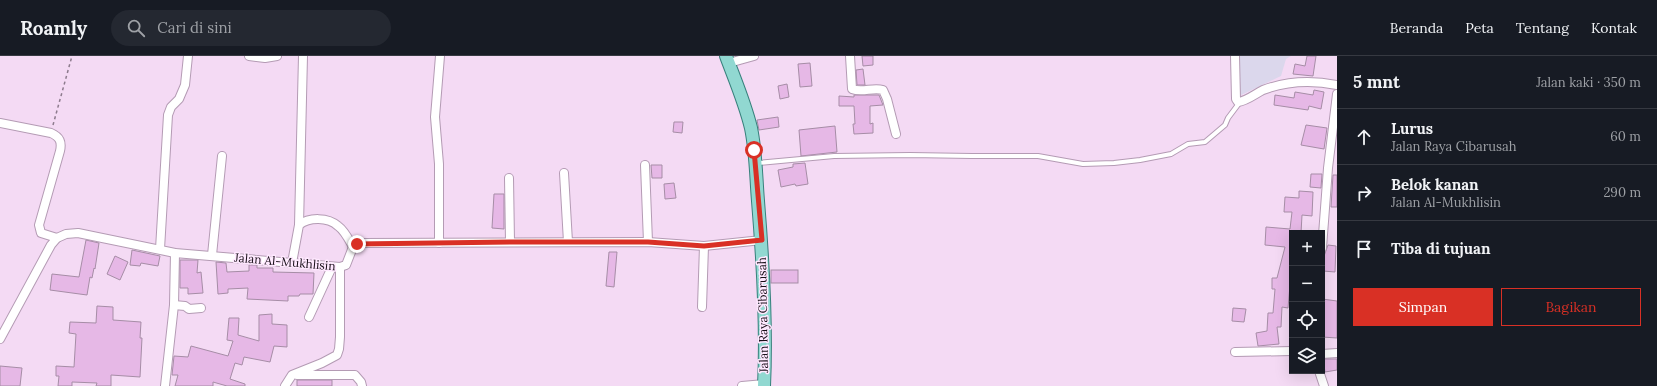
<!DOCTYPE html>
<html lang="id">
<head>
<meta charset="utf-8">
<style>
  :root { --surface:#171b24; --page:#242831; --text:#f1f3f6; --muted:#9ea1a6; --line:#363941; --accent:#d93025 }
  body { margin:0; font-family:Lora,serif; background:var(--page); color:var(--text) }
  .controls { position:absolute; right:12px; bottom:12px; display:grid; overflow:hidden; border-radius:0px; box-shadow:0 4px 16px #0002 }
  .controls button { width:36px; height:36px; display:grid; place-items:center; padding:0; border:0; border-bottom:1px solid var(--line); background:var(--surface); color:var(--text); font:20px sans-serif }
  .stop { position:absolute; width:12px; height:12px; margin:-9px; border:3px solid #d93025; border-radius:50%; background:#fff }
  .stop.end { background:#d93025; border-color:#fff; box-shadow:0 1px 4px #0008 }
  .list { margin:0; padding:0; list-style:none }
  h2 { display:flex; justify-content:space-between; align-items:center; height:52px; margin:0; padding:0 16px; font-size:17px }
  h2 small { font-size:13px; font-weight:400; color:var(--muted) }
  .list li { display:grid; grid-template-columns:26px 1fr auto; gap:12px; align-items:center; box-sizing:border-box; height:56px; padding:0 16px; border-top:1px solid var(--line) }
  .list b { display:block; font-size:15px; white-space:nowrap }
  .list p { margin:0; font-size:13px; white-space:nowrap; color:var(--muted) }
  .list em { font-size:13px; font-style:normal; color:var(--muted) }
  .actions { display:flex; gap:8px; padding:12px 16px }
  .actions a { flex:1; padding:9px 0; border:1px solid var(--accent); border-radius:0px; text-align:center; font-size:14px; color:var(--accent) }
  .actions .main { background:var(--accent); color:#fff }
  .icon { flex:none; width:22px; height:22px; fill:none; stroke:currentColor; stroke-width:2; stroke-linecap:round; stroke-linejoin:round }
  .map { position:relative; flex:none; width:1337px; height:330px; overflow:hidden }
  header { display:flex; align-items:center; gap:24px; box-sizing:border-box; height:56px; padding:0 20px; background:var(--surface); border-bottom:1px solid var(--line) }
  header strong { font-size:19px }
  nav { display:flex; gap:22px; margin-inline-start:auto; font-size:14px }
  .search { width:280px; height:36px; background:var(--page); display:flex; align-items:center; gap:10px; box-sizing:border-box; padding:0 14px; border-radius:22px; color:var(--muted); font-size:15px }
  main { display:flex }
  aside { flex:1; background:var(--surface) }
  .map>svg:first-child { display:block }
  .industrial { fill:#dbd7ec }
  .building { fill:#e6b8e6; stroke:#a68da6 }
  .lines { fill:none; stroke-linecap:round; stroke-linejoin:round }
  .lane-casing { stroke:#b49bb4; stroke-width:6 }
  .street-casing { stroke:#b49bb4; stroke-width:10 }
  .primary-casing { stroke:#37807c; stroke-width:14 }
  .path { stroke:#8d7b8d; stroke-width:1.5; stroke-dasharray:3 3; stroke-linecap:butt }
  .lane { stroke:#fff; stroke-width:4 }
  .street { stroke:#fff; stroke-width:8 }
  .primary { stroke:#91d8d1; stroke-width:12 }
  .route { stroke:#d93025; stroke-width:5 }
  .labels { text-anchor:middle; stroke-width:3; stroke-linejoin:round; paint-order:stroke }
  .street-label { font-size:12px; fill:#170e17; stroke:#ffe9ff }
</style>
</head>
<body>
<header>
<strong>Roamly</strong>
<div class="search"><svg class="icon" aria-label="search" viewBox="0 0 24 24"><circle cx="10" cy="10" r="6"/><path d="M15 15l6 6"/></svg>Cari di sini</div>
<nav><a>Beranda</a><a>Peta</a><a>Tentang</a><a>Kontak</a></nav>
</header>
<main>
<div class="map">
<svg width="1337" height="330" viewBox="0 0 1337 330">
  <rect width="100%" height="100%" fill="#f4daf4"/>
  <path class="industrial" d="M1235,0H1291L1286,3L1281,20L1237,41Z"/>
  <g class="building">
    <path d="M862,0H873V9L863,10Z"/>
    <path d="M1307,0H1316L1313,20L1293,18L1295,8L1305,10Z"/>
    <path d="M810,7L812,30L800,31L798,8Z"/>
    <path d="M863,13L865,29H857L856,14Z"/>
    <path d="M787,28L789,41L780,43L778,30Z"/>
    <path d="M1314,34L1324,36L1321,53L1309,50L1308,54L1274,49L1275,39L1294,42L1295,36L1313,39Z"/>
    <path d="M854,39H879L883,49L870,50V68L873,67V77L854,78L853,68H855L854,50H839V40L854,41Z"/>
    <path d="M778,61L779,71L759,74L757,64Z"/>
    <path d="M674,66H683L682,77L673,76Z"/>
    <path d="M1306,69L1327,72L1324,93L1301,89Z"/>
    <path d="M835,70L837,96L801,100L799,74Z"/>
    <path d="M805,107L808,128L796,130L795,128L781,131L778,114L793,111V108Z"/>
    <path d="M651,109H662V122H652Z"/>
    <path d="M1311,118H1322L1321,132L1310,131Z"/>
    <path d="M1333,119H1337V151H1331Z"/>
    <path d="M674,127L676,142L665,143L664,128Z"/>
    <path d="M1299,135L1313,136L1312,160L1302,159L1301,177H1292V219L1291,218L1288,252L1282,251L1281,271H1277L1279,288L1258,290L1256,277L1267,275L1268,257H1273L1275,233H1272V222H1277L1285,191L1265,189L1266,171L1290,173L1292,156H1284L1285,141L1299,142Z"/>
    <path d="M494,138H504V173L492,172Z"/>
    <path d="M86,184L99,187L95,213L94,212L92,222L90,221L87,239L50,234L52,218L79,221Z"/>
    <path d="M1328,189L1336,190L1335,216L1323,215V203Z"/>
    <path d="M132,194L160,200L158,210L141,207L140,210L130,209Z"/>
    <path d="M609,196H617L614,231L606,230Z"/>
    <path d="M115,200L128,206L120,224L107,218Z"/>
    <path d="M180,204H198L197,217L201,216L203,237L188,238V232H180Z"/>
    <path d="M216,206L226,207L227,216L249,215V209H257V212H273V216L314,217L313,238H300L299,240H288V245L247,243L248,232L228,233V237L218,238Z"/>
    <rect x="771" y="214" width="27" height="13"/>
    <path d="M1322,243L1337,245V282L1322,281Z"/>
    <path d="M97,250L113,251V264L141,266L140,282H142L140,321L111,319V330H96L97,327L72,326V330H58L59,320H56V310L74,311L76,278L69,277L70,266L96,267Z"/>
    <path d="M1233,252L1246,253L1244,266L1232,265Z"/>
    <path d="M272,258V268L287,269V291L274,290L270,306L244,301L242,309L235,307L230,323L245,328V330H227L213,326V330H175L178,319H172L174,300L188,301L191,290L228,300L233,285L227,284L229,262H239L238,279L259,285V259Z"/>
    <path d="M1323,303H1337V314L1325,316Z"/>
    <path d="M0,310L22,312L20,330H0Z"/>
    <rect x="297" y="324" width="35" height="6"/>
  </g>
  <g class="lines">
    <g class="lane-casing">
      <path id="lane" d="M758,107L834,100L910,99L972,100H1038L1083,108L1114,107L1140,104L1171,98L1188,88L1205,86L1225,69L1228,62L1240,46"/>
    </g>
    <g class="street-casing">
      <g id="street">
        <path d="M249,0L265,2L277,0"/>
        <path d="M850,0L852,33C862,37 873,31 883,34L887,43L896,78"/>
        <path d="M1235,0L1236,43L1238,46C1247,45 1255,38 1263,34C1287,25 1312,24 1337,29"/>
        <path d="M729,7L754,0"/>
        <path d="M0,67L51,77C60,81 62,86 60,95L39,169L41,177L57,182"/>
        <path d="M645,109L648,186"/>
        <path d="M564,117L568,186"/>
        <path d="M509,122L510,186"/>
        <path d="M299,169L303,0"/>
        <path d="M439,187V108L435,61L440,0"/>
        <path d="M1322,192L1328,112L1337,38"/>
        <path d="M160,193L168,59L171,51L179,43L185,29L188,0"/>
        <path d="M212,199L222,100"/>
        <path d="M292,207L299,169C309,161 328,161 338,170C345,175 349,184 353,191"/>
        <path d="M174,249L185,250L189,253L201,252"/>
        <path d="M702,251L704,190"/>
        <path d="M309,261L332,211"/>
        <path d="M0,283L51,189L57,182L66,178L78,177L175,197L340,211L346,209L353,191L361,187L648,186L704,190L762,184"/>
        <path d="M1235,296L1292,295"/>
        <path d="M1322,298L1337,297"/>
        <path d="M1319,315L1324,330"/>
        <path d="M297,319H355L361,326L362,330"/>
        <path d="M165,330L174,249L175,197"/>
        <path d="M285,330L292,319L322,307L337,299L339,293L340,281V211"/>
        <path d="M742,330L765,328"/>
      </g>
    </g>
    <g class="primary-casing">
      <path id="primary" d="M726,0C735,24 745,47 751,72C756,96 756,121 758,145C763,206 767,269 764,330"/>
    </g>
    <path class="path" d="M53,69L72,0"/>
    <use href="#lane" class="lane"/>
    <use href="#street" class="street"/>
    <use href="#primary" class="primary"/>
  </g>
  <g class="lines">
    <path class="route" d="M357,188L510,186H648L704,190L762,184L754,94"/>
  </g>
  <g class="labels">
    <g class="street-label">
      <text transform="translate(285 206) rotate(5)" y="4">Jalan Al-Mukhlisin</text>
      <text transform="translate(763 259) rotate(-91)" y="4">Jalan Raya Cibarusah</text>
    </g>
  </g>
</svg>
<div class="controls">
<button>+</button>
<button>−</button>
<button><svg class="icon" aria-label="locate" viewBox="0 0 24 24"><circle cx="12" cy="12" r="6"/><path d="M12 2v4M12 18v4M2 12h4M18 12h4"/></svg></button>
<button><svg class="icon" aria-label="layers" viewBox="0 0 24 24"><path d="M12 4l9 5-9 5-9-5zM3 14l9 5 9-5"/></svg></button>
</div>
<div class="stop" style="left:754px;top:94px"></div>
<div class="stop end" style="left:357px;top:188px"></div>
</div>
<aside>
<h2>5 mnt<small>Jalan kaki · 350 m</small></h2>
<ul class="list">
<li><svg class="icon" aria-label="ahead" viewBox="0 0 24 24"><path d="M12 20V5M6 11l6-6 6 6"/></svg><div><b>Lurus</b><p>Jalan Raya Cibarusah</p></div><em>60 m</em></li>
<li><svg class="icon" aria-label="right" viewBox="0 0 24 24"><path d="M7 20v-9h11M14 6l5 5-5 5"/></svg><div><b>Belok kanan</b><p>Jalan Al-Mukhlisin</p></div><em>290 m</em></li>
<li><svg class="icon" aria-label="arrive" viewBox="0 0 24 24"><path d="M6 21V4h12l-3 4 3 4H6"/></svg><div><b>Tiba di tujuan</b></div></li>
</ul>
<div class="actions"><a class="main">Simpan</a><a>Bagikan</a></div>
</aside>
</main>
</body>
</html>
